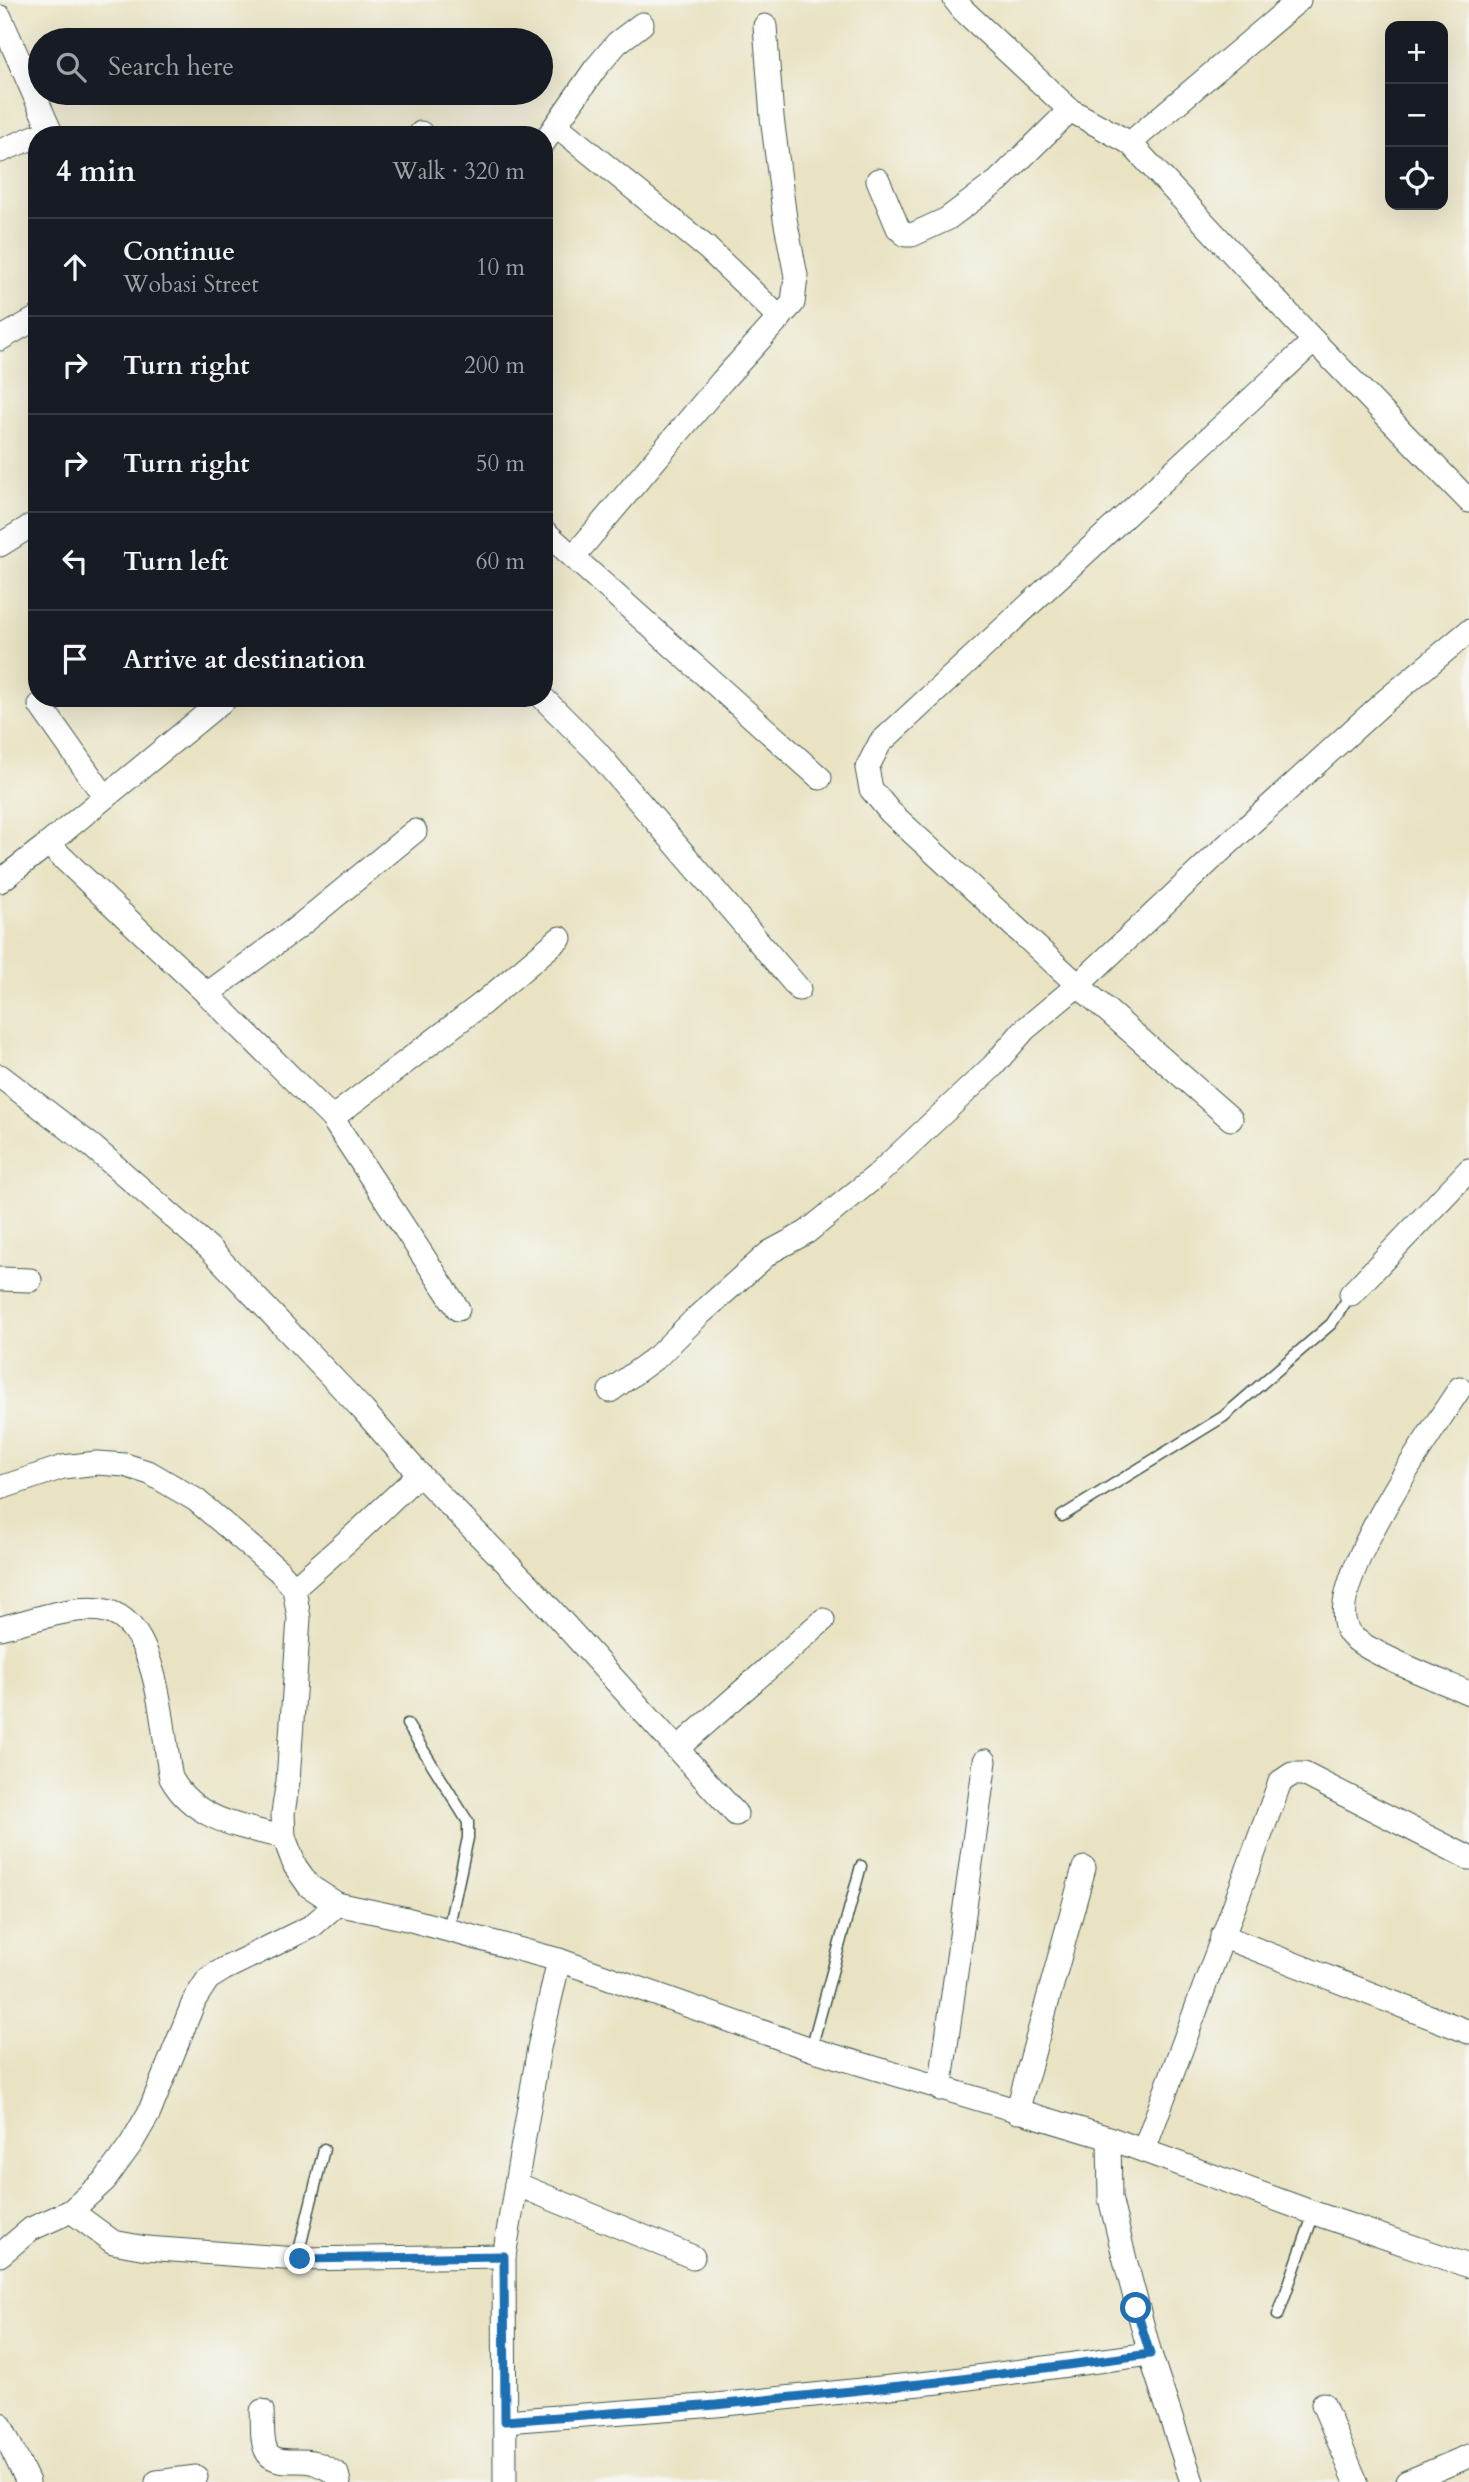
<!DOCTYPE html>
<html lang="en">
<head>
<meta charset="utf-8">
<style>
  :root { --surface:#171b24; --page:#242831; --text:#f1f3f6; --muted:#9ea1a6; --line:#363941 }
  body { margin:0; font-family:Cardo,serif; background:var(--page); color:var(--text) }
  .controls { position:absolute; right:21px; top:21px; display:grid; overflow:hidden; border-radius:14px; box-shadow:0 7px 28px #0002 }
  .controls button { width:63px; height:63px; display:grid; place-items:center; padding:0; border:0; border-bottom:2px solid var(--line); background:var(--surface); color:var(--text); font:35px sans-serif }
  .stop { position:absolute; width:21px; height:21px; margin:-16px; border:5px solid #1f6fb2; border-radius:50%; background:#fff }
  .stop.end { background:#1f6fb2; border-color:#fff; box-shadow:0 2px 7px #0008 }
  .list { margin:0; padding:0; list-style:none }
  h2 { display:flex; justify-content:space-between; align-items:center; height:91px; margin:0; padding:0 28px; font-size:30px }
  h2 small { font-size:23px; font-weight:400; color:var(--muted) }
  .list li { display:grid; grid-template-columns:46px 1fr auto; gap:21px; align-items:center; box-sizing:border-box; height:98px; padding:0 28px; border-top:2px solid var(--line) }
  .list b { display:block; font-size:26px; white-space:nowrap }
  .list p { margin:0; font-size:23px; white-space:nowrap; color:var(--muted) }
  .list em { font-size:23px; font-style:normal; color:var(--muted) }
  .icon { flex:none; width:38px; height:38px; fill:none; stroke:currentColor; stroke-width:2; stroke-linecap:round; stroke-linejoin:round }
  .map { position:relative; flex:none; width:1469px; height:2482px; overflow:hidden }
  .search { position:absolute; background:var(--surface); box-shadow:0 7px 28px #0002; left:28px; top:28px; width:525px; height:77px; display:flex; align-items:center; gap:18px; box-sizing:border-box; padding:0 24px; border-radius:38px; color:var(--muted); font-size:26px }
  .panel { position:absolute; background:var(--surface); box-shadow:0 7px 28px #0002; left:28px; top:126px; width:525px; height:581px; border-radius:28px }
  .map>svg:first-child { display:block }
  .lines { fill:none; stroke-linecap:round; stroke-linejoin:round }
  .lane-casing { stroke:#3d5649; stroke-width:13 }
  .street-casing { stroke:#3d5649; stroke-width:25 }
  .lane { stroke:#fff; stroke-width:10 }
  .street { stroke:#fff; stroke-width:23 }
  .route { stroke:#1f6fb2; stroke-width:9 }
</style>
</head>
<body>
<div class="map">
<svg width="1469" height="2482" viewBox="0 0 1469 2482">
  <rect width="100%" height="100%" fill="#f6f6f2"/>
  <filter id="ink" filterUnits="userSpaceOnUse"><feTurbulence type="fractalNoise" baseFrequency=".0143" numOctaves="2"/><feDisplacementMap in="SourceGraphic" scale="14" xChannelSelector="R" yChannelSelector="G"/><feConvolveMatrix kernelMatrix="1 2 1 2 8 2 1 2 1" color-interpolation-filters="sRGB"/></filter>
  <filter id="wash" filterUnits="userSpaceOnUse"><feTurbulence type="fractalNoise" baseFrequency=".00686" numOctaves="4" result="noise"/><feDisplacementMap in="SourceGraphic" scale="28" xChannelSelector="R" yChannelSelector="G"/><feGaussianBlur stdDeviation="1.57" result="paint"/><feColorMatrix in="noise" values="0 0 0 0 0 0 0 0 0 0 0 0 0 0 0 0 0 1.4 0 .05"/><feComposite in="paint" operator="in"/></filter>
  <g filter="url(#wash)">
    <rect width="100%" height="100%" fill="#e9e3c3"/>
  </g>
  <g filter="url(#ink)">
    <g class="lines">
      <g class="lane-casing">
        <g id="lane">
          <path d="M1062,1516L1223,1417L1331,1324L1351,1294"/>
          <path d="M407,1724L468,1822V1838L448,1930"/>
          <path d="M811,2049L861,1866"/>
          <path d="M297,2259L324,2149"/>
          <path d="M1278,2315L1314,2213"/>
        </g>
      </g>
      <g class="street-casing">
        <g id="street">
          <path d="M955,0L963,10L1070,110L1130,143L1314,341L1469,501"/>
          <path d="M0,17L52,135"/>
          <path d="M557,126L707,248L780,318"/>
          <path d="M421,133L422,135"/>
          <path d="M544,142L595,69L617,43L642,24"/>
          <path d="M1130,143L1299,0"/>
          <path d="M0,151L37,136"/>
          <path d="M878,180L898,228L906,235H912L947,219L998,181L1070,110"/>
          <path d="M0,339L37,318"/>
          <path d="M544,531L820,778"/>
          <path d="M0,545L37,522"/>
          <path d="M574,556L722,381L793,303L796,276L785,219L772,117L765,26"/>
          <path d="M543,698L596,751L799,989"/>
          <path d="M40,705L105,797"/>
          <path d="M48,844L207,994L332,1118L458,1309"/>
          <path d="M0,881L48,844L226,698"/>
          <path d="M207,994L298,927L415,831"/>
          <path d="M0,1076L93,1147L209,1248L363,1410L419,1474L536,1593L736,1814"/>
          <path d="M332,1118L483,1003L560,938"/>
          <path d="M1231,1119L1078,985L890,812L871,789L867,768L880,743L1314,341"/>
          <path d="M0,1279L30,1280"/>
          <path d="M1351,1294L1469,1170"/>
          <path d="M1460,1388C1435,1427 1317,1592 1350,1634C1364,1652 1444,1682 1469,1693"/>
          <path d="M610,1391L658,1356L698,1316L770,1252L807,1232L876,1176L993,1066L1024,1030L1078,985L1215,856L1385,701L1469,631"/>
          <path d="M0,1488L63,1467L97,1463L125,1465L150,1473L196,1500L279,1571L294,1588L299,1618L288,1781L283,1813L284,1837L295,1866L309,1886L337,1904L407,1919L559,1960L811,2049L1109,2138L1314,2213L1469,2266"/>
          <path d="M294,1588L360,1530L419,1474"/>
          <path d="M0,1628C31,1621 75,1604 106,1611C160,1622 162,1735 171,1778C194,1820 241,1827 284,1837"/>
          <path d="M678,1748L823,1620"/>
          <path d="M1222,1936L1469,2032"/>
          <path d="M940,2089L985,1761"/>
          <path d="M1017,2112L1084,1868"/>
          <path d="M1109,2138L1110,2198L1124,2256L1150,2354L1192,2482"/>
          <path d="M1144,2150L1280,1782L1292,1774H1304L1469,1858"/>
          <path d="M516,2184L693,2257"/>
          <path d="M71,2211L113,2242L146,2248L297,2259L504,2256"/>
          <path d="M0,2255L31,2229L71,2211L105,2180L131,2144L149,2113L195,1999L208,1979L224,1969L312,1926L337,1904"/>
          <path d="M1323,2404L1356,2482"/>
          <path d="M262,2411C263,2423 261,2439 266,2450C272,2466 298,2459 312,2462C321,2465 329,2469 337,2474L339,2482"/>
          <path d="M505,2421L716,2405L939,2382L1150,2354"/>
          <path d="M0,2424L28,2482"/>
          <path d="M157,2482L196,2477"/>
          <path d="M505,2482L504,2256L539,2048L559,1960"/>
          <path d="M1407,2482L1469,2456"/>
        </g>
      </g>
      <use href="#lane" class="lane"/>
      <use href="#street" class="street"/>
    </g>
  </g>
  <g class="lines" filter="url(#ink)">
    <path class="route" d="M300,2259L504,2256L505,2421L716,2405L939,2382L1150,2354L1136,2308"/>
  </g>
</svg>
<div class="controls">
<button>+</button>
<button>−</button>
<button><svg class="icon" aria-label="locate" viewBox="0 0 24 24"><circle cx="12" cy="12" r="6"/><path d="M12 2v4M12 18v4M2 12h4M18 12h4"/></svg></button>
</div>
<div class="stop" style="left:1136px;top:2308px"></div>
<div class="stop end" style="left:300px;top:2259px"></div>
<div class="search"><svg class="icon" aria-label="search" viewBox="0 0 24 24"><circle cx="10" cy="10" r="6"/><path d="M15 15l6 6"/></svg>Search here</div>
<section class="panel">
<h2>4 min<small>Walk · 320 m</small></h2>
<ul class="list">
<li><svg class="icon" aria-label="ahead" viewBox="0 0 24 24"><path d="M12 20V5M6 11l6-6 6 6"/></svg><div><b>Continue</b><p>Wobasi Street</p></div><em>10 m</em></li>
<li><svg class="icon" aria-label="right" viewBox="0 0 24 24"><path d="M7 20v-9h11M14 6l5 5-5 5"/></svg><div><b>Turn right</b></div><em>200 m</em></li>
<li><svg class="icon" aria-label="right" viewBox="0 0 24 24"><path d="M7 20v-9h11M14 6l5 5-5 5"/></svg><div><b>Turn right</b></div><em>50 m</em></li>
<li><svg class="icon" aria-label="left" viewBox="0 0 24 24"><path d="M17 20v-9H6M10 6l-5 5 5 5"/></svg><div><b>Turn left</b></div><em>60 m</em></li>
<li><svg class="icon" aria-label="arrive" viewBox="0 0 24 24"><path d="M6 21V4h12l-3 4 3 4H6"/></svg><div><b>Arrive at destination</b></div></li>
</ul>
</section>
</div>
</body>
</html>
